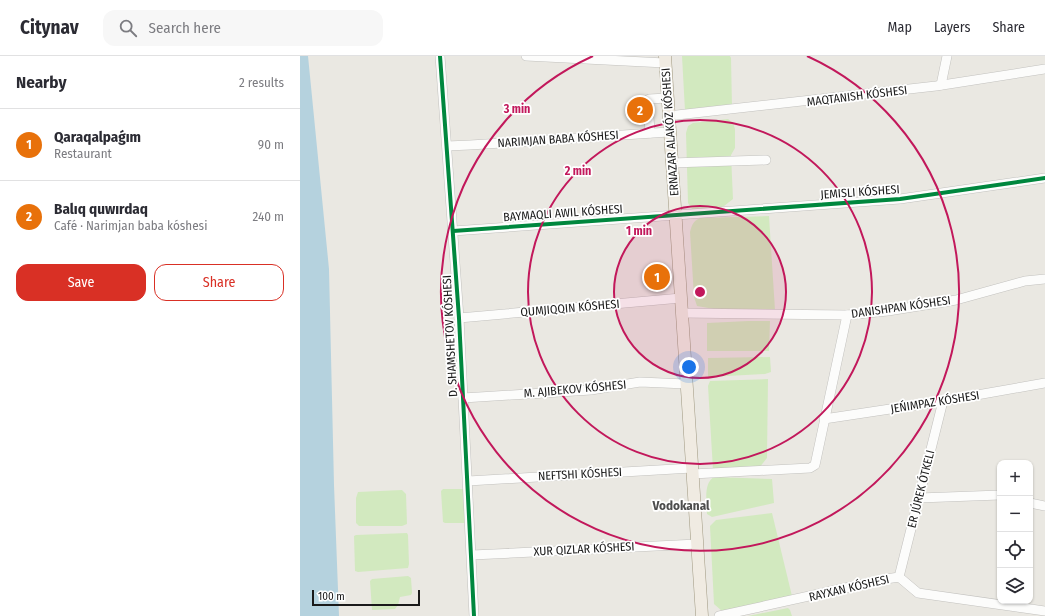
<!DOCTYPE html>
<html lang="en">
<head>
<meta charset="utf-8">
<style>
  :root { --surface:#fff; --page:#f7f7f7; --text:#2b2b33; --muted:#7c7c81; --line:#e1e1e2; --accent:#d93025 }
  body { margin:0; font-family:"Fira Sans Condensed",sans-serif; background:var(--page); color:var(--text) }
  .controls { position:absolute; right:12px; bottom:12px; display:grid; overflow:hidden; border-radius:8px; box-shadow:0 1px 3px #0004 }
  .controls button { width:36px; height:36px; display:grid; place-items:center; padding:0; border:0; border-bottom:1px solid var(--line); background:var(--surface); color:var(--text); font:20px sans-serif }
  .scale { position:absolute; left:12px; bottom:10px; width:108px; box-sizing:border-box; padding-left:4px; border:2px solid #1a1a1a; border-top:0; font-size:11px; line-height:14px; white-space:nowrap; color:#1a1a1a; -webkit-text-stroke:3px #fff; paint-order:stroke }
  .you { position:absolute; left:389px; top:311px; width:14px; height:14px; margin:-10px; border:3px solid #fff; border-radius:50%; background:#1a73e8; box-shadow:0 0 0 6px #1a73e833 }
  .badge { display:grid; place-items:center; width:26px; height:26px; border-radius:50%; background:var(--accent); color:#fff; font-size:13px; font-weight:700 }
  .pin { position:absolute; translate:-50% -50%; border:2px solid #fff; box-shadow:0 1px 4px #0006 }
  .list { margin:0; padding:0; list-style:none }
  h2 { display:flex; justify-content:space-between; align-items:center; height:52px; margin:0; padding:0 16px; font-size:17px }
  h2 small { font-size:13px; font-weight:400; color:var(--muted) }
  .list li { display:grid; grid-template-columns:26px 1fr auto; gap:12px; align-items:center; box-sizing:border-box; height:72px; padding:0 16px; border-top:1px solid var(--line) }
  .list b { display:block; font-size:15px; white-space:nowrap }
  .list p { margin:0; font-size:13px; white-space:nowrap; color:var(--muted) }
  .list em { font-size:13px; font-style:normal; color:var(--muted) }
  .actions { display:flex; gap:8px; padding:12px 16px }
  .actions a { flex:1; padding:9px 0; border:1px solid var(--accent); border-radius:12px; text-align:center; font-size:14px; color:var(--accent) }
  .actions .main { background:var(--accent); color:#fff }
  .icon { flex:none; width:22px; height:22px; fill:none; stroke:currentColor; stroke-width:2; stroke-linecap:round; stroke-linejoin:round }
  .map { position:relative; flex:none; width:745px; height:560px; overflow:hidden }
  header { display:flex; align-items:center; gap:24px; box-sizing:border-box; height:56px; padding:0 20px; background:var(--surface); border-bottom:1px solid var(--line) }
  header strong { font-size:19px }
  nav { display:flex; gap:22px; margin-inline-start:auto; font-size:14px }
  .search { width:280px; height:36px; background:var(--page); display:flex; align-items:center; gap:10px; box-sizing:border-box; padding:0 14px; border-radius:12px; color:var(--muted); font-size:15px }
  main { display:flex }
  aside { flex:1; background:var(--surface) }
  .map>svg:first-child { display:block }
  .grass { fill:#d2e9bf }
  .water { fill:#b5d2de }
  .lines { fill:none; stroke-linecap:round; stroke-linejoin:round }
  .minor-casing { stroke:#c2c1be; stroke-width:10 }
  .major-casing { stroke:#9f9880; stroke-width:13 }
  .minor { stroke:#fcfcfb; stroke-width:9 }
  .major { stroke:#f0ebe2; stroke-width:12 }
  .cycleway-casing { stroke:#fff; stroke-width:6 }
  .cycleway { stroke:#00873e; stroke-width:4 }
  .ring { fill:none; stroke:#c2185b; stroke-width:2 }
  .labels { text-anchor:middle; stroke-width:3.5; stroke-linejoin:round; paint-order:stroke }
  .street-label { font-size:12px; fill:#1a1a1a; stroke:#fff }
  .neighbourhood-label { font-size:13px; font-weight:bold; fill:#4d4d4d; stroke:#fff }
  .centre { fill:#c2185b; stroke:#fff; stroke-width:2 }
  .ring-label { font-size:12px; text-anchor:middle; font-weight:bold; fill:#c2185b; stroke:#fff; stroke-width:3.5; stroke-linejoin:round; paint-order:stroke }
</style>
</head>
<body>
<header>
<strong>Citynav</strong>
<div class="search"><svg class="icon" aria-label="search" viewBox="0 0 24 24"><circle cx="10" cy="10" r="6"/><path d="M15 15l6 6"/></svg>Search here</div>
<nav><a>Map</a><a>Layers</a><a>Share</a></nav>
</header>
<main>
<aside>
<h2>Nearby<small>2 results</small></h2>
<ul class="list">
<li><span class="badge" style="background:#e8710a">1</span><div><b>Qaraqalpaǵım</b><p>Restaurant</p></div><em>90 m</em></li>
<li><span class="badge" style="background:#e8710a">2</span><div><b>Balıq quwırdaq</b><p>Café · Narimjan baba kóshesi</p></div><em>240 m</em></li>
</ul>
<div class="actions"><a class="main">Save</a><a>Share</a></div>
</aside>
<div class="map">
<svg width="745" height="560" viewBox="0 0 745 560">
  <rect width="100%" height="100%" fill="#eae8e2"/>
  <g class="grass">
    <path d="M382,0H430L431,2L432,51L385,55Z"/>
    <path d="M428,63L433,67L435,73V92L431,99L433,143L424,150L414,154L397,155L392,153L388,147L386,77L388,70L393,67Z"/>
    <path d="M469,160L475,254L414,253L397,250L394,241L390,176C392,169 393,165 400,162Z"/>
    <path d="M448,265H470L469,295H407V267Z"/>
    <path d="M470,301L471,316L465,318L408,321V302Z"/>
    <path d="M468,323L467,402L459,412L413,414L408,330L410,325Z"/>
    <path d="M414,421L472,423L474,447L412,461L407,458C407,447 403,427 414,421Z"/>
    <path d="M143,433H163L165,435V467H145L143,466L141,435Z"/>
    <path d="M102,434L106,438L107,468L102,470H59L56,467V442L58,436Z"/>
    <path d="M472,457L492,540L422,555L414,548L410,470L416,464Z"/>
    <path d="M107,477L108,479L109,508L108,512L58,516L55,515L54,480L56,479Z"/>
    <path d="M108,520L111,522L112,537L111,539L100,541L98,549L95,553L72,554L70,525L72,523Z"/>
    <path d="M488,552L490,554L492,560H448Z"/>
  </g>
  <path class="water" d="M0,0H8L29,213L34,429L39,560H0Z"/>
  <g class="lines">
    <g class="minor-casing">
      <g id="minor">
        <path d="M140,0L159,262L174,560"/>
        <path d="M226,0L365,7"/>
        <path d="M641,29L647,0"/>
        <path d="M368,60L636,30L745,13"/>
        <path d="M350,77L348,44L349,43L367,42"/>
        <path d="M147,90L170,89L369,76"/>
        <path d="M371,107L466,104"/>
        <path d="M153,175L600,143L745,122"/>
        <path d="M382,257L547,259L588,255L656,244L725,225L745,223"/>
        <path d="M159,262L381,242"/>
        <path d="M163,342L291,334L340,326L386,328"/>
        <path d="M524,363L643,345L745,327"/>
        <path d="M392,418L510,412L515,409L547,259"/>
        <path d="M168,425L392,412"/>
        <path d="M619,442L700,439"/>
        <path d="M730,447L745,450"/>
        <path d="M172,499L397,488"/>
        <path d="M599,521L643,345"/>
        <path d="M419,560L586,523L599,521L618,537L745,555"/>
      </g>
    </g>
    <g class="major-casing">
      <path id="major" d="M365,0L402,560"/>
    </g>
    <use href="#minor" class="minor"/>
    <use href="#major" class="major"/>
    <g class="cycleway-casing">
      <g id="cycleway">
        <path d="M140,0L159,262L174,560"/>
        <path d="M153,175L600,143L745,122"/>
      </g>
    </g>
    <use href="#cycleway" class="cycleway"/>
  </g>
  <circle cx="400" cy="236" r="86" fill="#c2185b" fill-opacity=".12"/>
  <g class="ring">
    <circle cx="400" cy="236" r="86"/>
    <circle cx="400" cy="236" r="172"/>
    <path d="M507 0A259 259 0 1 1 293 0"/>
  </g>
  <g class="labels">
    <g class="street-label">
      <text transform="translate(557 40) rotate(-7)" y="4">MAQTANISH KÓSHESI</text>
      <text transform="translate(370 76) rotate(-94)" y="4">ERNAZAR ALAKÓZ KÓSHESI</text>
      <text transform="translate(258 83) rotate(-4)" y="4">NARIMJAN BABA KÓSHESI</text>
      <text transform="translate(560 136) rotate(-4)" y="4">JEMISLI KÓSHESI</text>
      <text transform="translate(263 157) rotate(-4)" y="4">BAYMAQLI AWIL KÓSHESI</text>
      <text transform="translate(601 251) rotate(-8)" y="4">DANISHPAN KÓSHESI</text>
      <text transform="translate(270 252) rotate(-5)" y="4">QUMJIQQIN KÓSHESI</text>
      <text transform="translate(150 280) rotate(-93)" y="4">D. SHAMSHETOV KÓSHESI</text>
      <text transform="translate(275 333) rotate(-5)" y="4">M. AJIBEKOV KÓSHESI</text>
      <text transform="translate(635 346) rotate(-9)" y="4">JEŃIMPAZ KÓSHESI</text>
      <text transform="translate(280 418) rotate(-3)" y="4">NEFTSHI KÓSHESI</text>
      <text transform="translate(621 433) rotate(-76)" y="4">ER JÚREK ÓTKELI</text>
      <text transform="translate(284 493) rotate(-3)" y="4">XUR QIZLAR KÓSHESI</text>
      <text transform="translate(549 532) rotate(-13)" y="4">RAYXAN KÓSHESI</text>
    </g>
    <g class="neighbourhood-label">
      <text x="381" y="454">Vodokanal</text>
    </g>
  </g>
  <circle cx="400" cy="236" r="6" class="centre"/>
  <g class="ring-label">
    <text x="217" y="57">3 min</text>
    <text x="278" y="119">2 min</text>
    <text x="339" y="179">1 min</text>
  </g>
</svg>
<div class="controls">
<button>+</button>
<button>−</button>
<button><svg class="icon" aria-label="locate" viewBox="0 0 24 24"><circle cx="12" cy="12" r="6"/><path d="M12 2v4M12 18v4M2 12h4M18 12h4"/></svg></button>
<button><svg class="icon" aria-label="layers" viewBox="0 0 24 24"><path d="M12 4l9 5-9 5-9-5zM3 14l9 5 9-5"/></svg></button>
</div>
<div class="scale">100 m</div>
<div class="you"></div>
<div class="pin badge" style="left:357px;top:221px;background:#e8710a">1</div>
<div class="pin badge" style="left:340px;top:54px;background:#e8710a">2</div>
</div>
</main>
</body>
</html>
